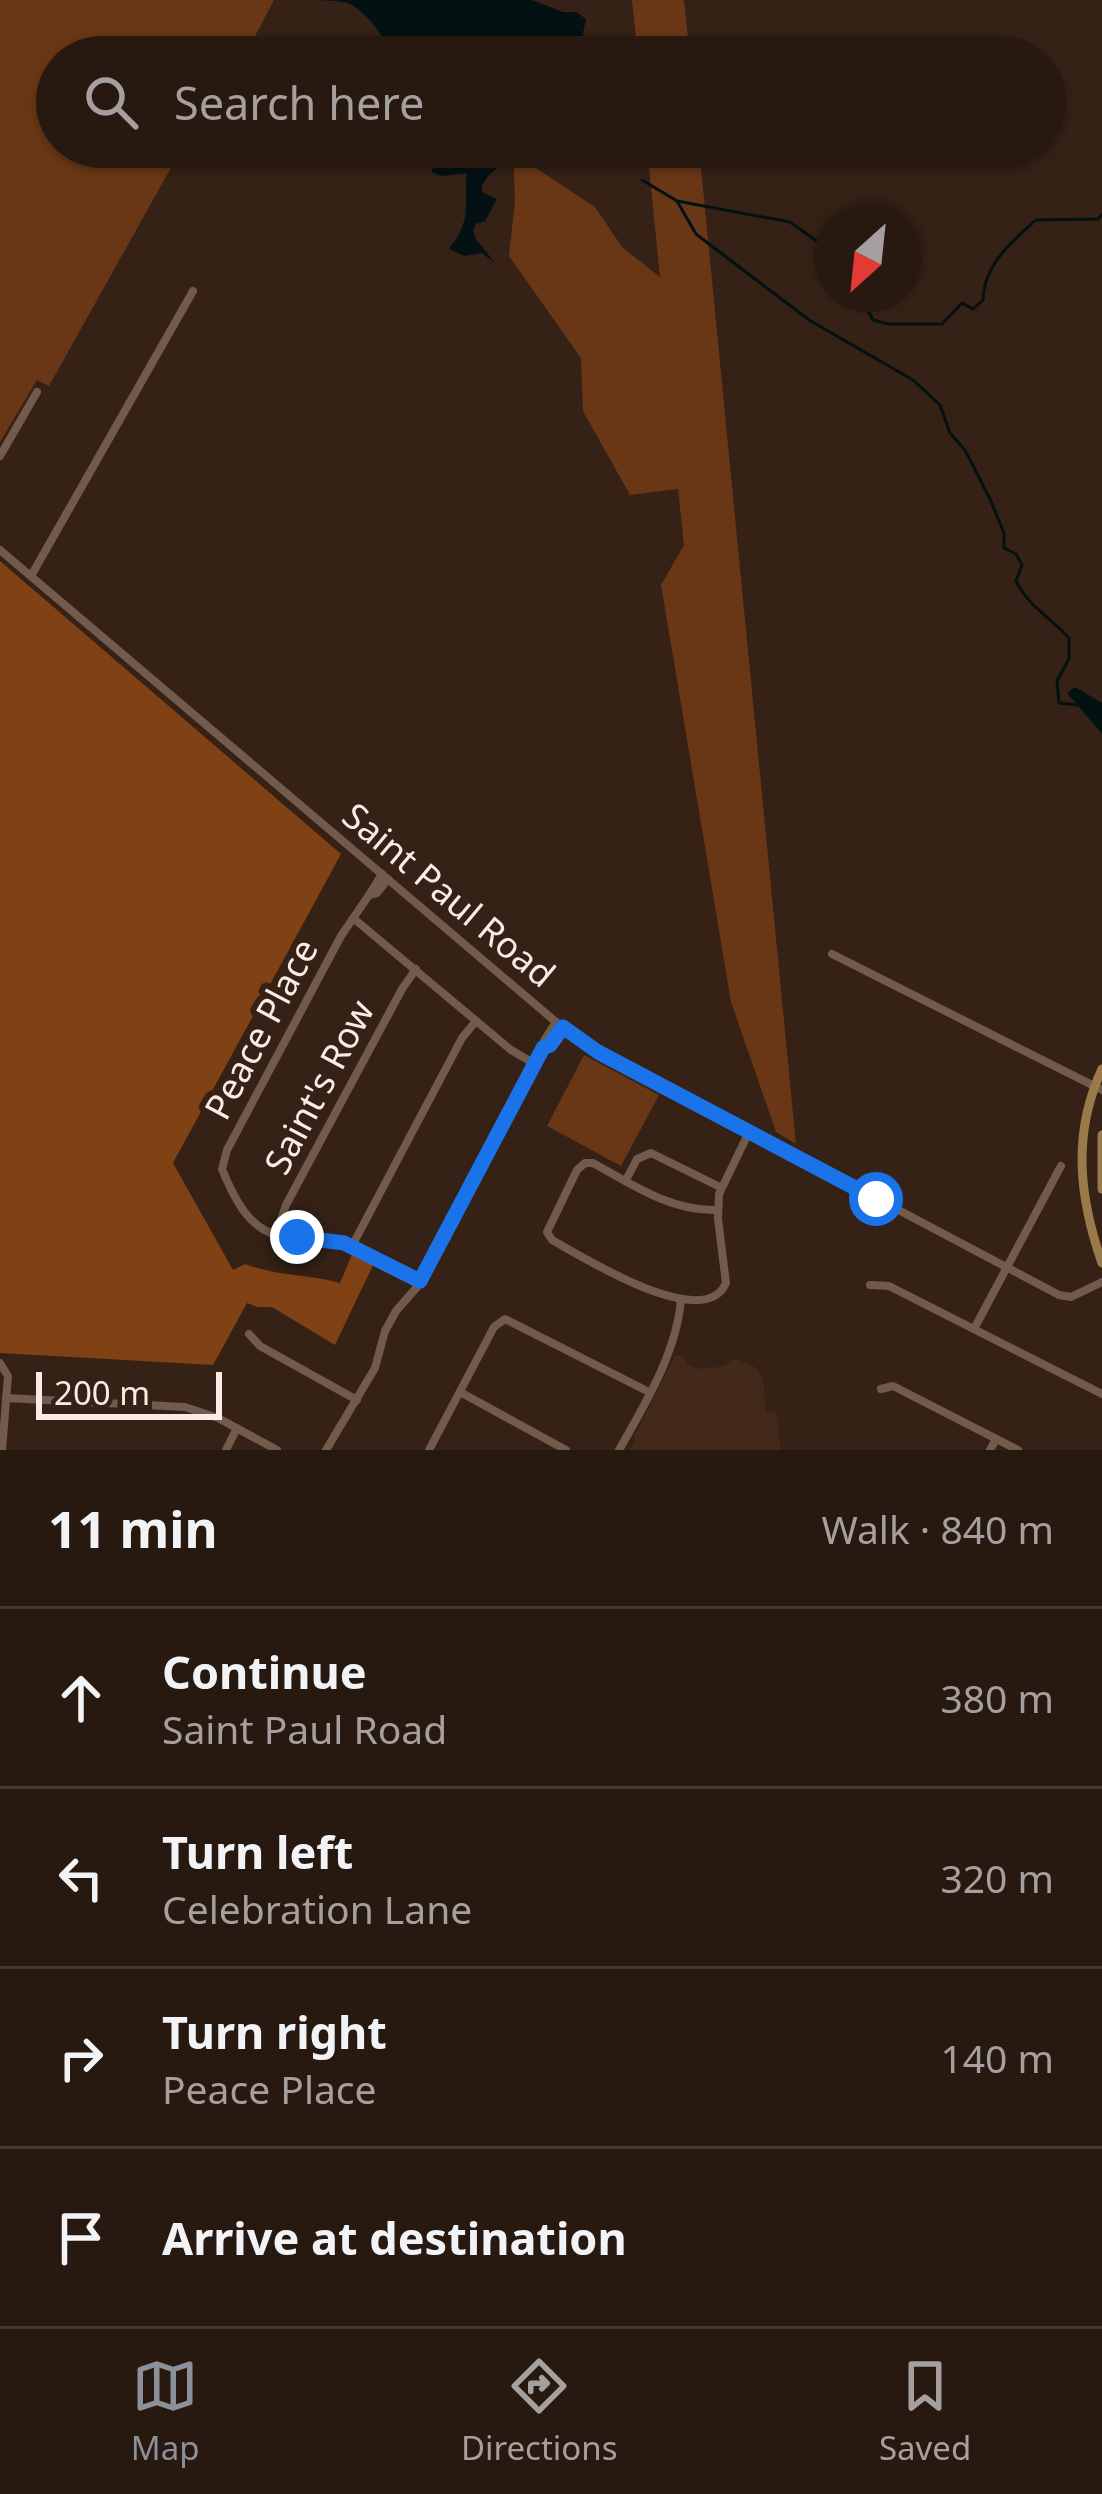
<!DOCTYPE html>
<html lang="en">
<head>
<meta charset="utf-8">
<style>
  :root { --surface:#281910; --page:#34261e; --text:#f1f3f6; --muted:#a5a09f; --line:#443830; --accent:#8c9099 }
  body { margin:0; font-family:"Noto Sans",sans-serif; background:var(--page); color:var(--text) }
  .compass { position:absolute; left:814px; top:204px; width:108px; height:108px; border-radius:50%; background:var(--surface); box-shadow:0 3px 9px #0004; rotate:207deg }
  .scale { position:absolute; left:36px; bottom:30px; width:186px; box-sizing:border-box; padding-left:12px; border:6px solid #faece5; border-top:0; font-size:33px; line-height:42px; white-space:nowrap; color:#faece5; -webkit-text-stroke:9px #352115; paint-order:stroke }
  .stop { position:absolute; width:36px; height:36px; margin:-27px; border:9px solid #1a73e8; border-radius:50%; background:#fff }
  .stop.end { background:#1a73e8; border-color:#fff; box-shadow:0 3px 12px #0008 }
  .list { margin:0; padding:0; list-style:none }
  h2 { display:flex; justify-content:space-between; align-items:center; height:156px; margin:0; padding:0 48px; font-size:51px }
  h2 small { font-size:39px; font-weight:400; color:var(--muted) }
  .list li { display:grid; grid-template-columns:78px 1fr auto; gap:36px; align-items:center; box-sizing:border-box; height:180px; padding:0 48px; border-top:3px solid var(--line) }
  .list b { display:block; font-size:45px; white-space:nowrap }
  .list p { margin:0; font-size:39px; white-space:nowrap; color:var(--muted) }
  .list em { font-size:39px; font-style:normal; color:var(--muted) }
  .icon { flex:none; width:66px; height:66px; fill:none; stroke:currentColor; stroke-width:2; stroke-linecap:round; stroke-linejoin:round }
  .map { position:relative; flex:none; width:1102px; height:1450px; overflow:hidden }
  .search { position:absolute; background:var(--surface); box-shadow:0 3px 9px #0004; left:36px; right:36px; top:36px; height:132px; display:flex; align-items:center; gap:30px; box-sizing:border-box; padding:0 42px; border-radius:66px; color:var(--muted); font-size:45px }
  .sheet { height:876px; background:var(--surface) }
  nav { display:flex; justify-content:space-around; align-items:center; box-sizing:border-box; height:168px; border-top:3px solid var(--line); background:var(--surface); font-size:33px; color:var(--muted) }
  nav a { display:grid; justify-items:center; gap:6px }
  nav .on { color:var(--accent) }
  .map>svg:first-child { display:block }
  .built { fill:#422919 }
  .green { fill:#693716 }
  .forest { fill:#804114 }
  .water { fill:#041113 }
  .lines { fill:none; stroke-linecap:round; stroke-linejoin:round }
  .stream { stroke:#041113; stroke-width:3 }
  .minor { stroke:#725b4d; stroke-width:8 }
  .major { stroke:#997a48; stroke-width:9 }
  .route { stroke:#1a73e8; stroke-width:15 }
  .labels { text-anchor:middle; stroke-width:12; stroke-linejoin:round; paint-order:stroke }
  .street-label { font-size:36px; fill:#faece5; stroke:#352115 }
</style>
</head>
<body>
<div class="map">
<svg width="1102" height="1450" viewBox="0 0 1102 1450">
  <rect width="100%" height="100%" fill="#352115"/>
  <path class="built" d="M681,1354L687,1361L686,1364L701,1369L725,1366L731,1360H739L757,1368L763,1379L766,1412L776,1411L781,1450H629L635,1443L634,1436L675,1356Z"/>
  <g class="green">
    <path d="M0,0H274L244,57H57V147H197L193,154L182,148L49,386L37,380L0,442Z"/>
    <path d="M632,0H684L690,57H638Z"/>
    <path d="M647,147H699L796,1144L776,1132L731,1002L661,585L684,545L678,489L630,495L583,411L581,358L509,256L515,200L513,153L595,207L622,247L660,277Z"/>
    <path d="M584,1055L659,1095L621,1166L547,1126Z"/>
  </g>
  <path class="forest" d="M0,561L341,854L173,1163L233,1270L245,1264C276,1276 308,1274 340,1283L353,1252L374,1263L335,1345L272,1307H257L247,1303L213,1365L0,1353Z"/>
  <g class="water">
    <path d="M307,0H532L563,12H576L586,19L583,33L587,41L578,57H393C384,38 368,12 348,3C336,0 319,0 307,0Z"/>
    <path d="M432,147H504L505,161L488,176L482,186V192L497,199L485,221L476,224L473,230L476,239L495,263L482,253L464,256L449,249C473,218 463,208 467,173L441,176L432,172Z"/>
    <path d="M1075,687L1102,703V734L1067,693Z"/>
  </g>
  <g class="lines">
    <g class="stream">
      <path d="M642,180L677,201L790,222L818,242L832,260"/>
      <path d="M677,201L696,234L809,320L913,380L940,405L950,433L965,450L990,499L1004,533V548L1016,554L1022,565L1016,581C1027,605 1051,618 1069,638V659L1057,681L1059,703L1077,705"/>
      <path d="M859,294L873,320L889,324H942L962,303L973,309L983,300C984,265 1011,242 1036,220L1098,219L1102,214"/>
    </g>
    <g class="minor">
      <path d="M0,456L37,392"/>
      <path d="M0,550L556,1022L589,1046L1059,1295L1071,1297L1102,1282"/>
      <path d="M31,576L193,291"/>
      <path d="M382,874L369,895L377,893L388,879"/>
      <path d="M369,895L341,936L227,1150L222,1169C234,1198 250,1233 284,1236C304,1238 323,1236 342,1243C369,1251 395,1268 420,1281"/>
      <path d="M353,918L511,1050L535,1064"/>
      <path d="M832,954L1102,1090"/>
      <path d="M556,1022L544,1041L543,1048L550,1045L563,1028"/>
      <path d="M626,1180L637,1159L651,1153L720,1187"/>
      <path d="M718,1210C672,1212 633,1185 593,1163H585L577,1170L547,1232L552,1240C583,1257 704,1334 726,1283L718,1219L719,1194L749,1132"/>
      <path d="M276,1235L286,1205L402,989L416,969"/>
      <path d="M352,1246L462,1038L476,1021"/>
      <path d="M870,1285L889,1286L1102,1394"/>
      <path d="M974,1329L1061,1166"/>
      <path d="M249,1334L260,1346L357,1400"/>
      <path d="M0,1363L8,1376L2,1450"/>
      <path d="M881,1389L893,1386L1018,1450"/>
      <path d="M460,1392L566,1450"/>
      <path d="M6,1398L185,1407L218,1418L277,1450"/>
      <path d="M226,1450L237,1428"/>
      <path d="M326,1450L375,1368L385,1331L396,1311L417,1287L543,1048"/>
      <path d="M429,1450L494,1327L505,1319L649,1392"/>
      <path d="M619,1450C645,1404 677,1352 681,1299"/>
      <path d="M990,1450L996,1439"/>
    </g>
    <g class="major">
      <path d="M1102,1069C1072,1134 1079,1197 1102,1263"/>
      <path d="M1102,1135V1189"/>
    </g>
  </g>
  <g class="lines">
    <path class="route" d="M297,1237L344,1243L420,1281L543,1048L550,1045L563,1027L598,1052L876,1199"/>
  </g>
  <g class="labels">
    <g class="street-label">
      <text transform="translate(449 895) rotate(40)" y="13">Saint Paul Road</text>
      <text transform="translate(261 1029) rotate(-62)" y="13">Peace Place</text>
      <text transform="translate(319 1087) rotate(-62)" y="13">Saint's Row</text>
    </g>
  </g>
</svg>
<svg class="compass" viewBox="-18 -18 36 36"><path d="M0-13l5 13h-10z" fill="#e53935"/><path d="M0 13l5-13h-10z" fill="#a5a09f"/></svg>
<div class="scale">200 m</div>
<div class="stop" style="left:876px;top:1199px"></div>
<div class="stop end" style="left:297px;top:1237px"></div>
<div class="search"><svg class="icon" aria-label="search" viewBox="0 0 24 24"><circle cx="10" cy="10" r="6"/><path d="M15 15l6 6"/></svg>Search here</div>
</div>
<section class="sheet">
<h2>11 min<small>Walk · 840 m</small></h2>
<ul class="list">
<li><svg class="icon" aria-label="ahead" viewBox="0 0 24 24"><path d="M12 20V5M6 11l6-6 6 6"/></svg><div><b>Continue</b><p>Saint Paul Road</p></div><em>380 m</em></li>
<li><svg class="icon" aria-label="left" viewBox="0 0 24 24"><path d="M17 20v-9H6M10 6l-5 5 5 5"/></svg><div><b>Turn left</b><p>Celebration Lane</p></div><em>320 m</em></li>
<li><svg class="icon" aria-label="right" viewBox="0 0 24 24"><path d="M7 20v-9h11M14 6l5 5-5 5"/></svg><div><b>Turn right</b><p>Peace Place</p></div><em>140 m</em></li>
<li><svg class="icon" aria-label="arrive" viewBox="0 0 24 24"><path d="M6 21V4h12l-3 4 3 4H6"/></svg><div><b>Arrive at destination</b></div></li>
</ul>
</section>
<nav>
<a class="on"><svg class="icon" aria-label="map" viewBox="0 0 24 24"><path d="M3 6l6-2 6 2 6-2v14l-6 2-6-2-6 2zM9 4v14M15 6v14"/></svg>Map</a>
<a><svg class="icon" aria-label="directions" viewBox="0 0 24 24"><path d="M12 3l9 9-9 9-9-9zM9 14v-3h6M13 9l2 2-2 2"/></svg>Directions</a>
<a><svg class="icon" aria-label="saved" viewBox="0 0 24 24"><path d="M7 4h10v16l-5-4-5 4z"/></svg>Saved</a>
</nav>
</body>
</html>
